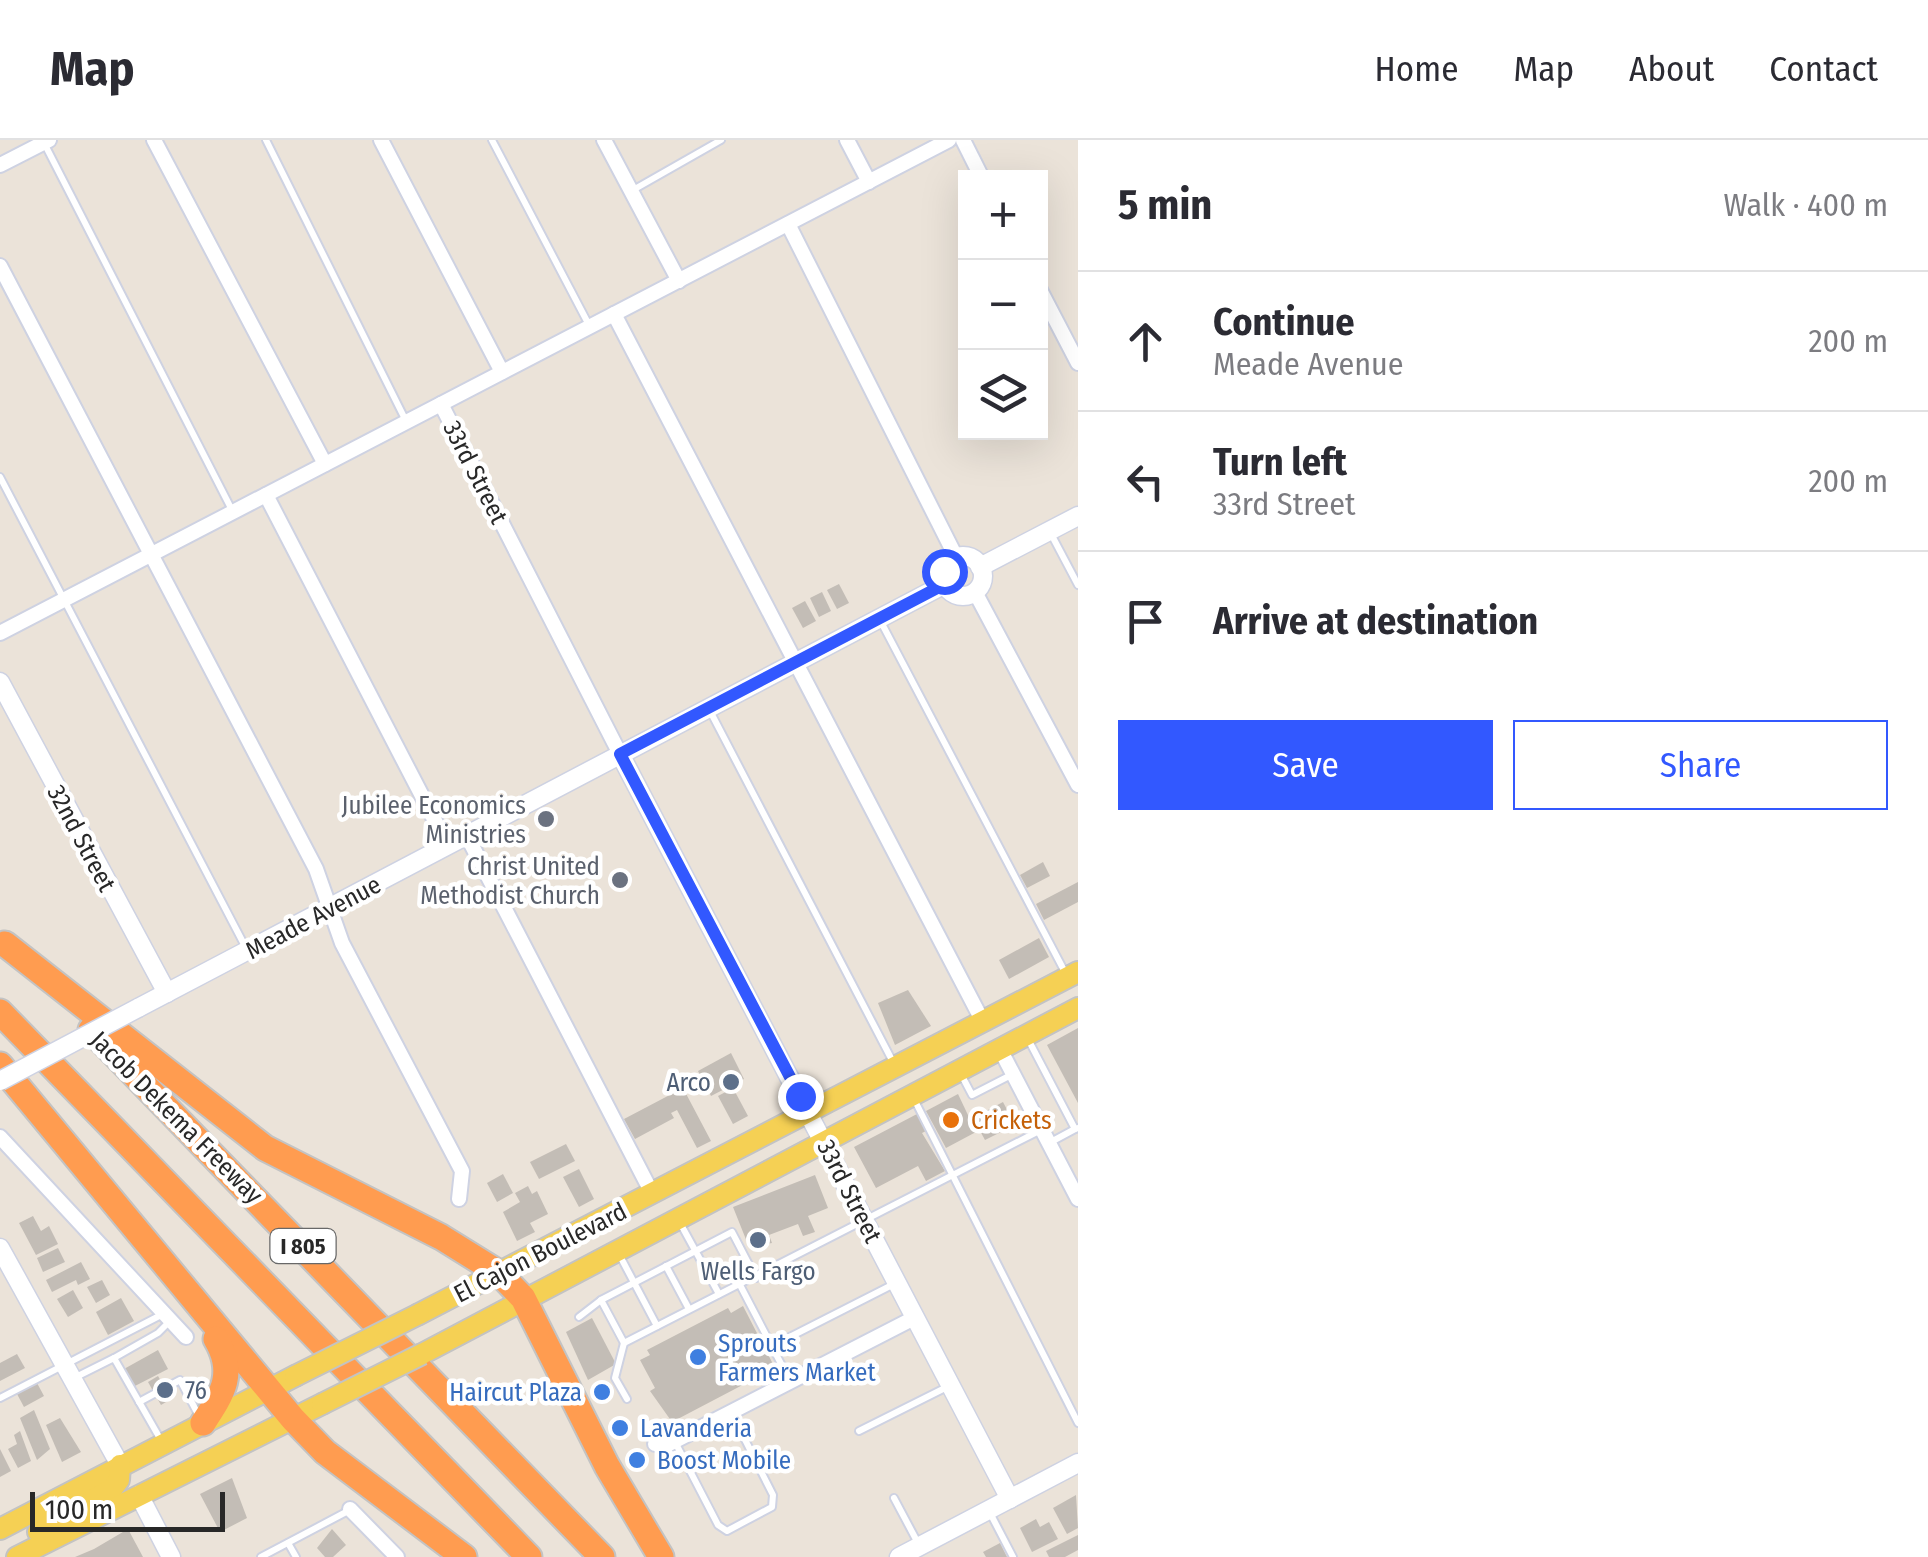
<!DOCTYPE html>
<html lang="en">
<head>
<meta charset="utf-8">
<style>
  :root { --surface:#fff; --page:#f7f7f7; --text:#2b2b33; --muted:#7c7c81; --line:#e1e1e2; --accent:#3258ff }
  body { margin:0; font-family:"Fira Sans Condensed",sans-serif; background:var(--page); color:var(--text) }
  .controls { position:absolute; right:30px; top:30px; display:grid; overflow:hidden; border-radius:0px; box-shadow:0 10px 40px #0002 }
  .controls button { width:90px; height:90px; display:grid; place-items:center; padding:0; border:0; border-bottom:2px solid var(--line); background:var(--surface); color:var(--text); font:50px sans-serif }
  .scale { position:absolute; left:30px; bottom:25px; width:195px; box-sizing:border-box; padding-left:10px; border:5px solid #282828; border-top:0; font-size:28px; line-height:35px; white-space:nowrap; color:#282828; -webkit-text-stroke:8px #fff; paint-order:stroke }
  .stop { position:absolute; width:30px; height:30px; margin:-22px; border:8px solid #3258ff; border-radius:50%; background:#fff }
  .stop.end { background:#3258ff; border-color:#fff; box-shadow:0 2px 10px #0008 }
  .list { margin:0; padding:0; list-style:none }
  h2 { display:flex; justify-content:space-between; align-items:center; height:130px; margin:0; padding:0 40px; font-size:42px }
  h2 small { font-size:32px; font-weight:400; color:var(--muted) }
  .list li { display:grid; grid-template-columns:65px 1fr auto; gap:30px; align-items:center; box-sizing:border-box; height:140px; padding:0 40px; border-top:2px solid var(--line) }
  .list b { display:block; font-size:38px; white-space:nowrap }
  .list p { margin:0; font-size:32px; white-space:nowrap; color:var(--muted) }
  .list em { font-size:32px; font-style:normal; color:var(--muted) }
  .actions { display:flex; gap:20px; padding:30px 40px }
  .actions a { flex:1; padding:22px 0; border:2px solid var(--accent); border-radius:0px; text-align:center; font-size:35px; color:var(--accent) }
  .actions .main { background:var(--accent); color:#fff }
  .icon { flex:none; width:55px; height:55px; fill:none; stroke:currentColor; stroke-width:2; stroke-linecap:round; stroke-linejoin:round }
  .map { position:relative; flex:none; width:1078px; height:1417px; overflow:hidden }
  header { display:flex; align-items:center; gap:60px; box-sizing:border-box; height:140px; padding:0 50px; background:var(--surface); border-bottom:2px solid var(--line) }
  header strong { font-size:48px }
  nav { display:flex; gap:55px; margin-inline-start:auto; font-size:35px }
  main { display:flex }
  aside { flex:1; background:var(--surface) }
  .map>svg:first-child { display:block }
  .building { fill:#c3bdb6 }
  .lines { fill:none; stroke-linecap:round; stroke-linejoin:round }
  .service-casing { stroke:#ced2e2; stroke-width:10 }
  .minor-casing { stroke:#ced2e2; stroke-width:18 }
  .tertiary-casing { stroke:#ced2e2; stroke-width:21 }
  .secondary-casing { stroke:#ced2e2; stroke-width:21 }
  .primary-casing { stroke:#c3c3c3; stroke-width:24 }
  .motorway-casing { stroke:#c3c3c3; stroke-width:29 }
  .service { stroke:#fff; stroke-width:6 }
  .minor { stroke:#fff; stroke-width:14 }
  .tertiary { stroke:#fff; stroke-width:18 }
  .secondary { stroke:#fff; stroke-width:18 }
  .primary { stroke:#f5d054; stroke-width:20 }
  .motorway { stroke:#ff9c50; stroke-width:25 }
  .secondary-bridge-casing { stroke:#ced2e2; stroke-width:21; stroke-linecap:butt }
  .primary-bridge-casing { stroke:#c3c3c3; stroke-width:24; stroke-linecap:butt }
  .secondary-bridge { stroke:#fff; stroke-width:18 }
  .primary-bridge { stroke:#f5d054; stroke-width:20 }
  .route { stroke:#3258ff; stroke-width:12 }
  .worship-dot { fill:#6b7280; stroke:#fff; stroke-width:4 }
  .service-dot { fill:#5c6f8a; stroke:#fff; stroke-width:4 }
  .food-dot { fill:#e8710a; stroke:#fff; stroke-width:4 }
  .shop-dot { fill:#3f7fe0; stroke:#fff; stroke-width:4 }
  .labels { text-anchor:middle; stroke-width:9; stroke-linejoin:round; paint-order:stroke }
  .shield { fill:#fff; stroke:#686868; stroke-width:2.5 }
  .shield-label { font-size:22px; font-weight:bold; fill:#282828 }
  .street-label { font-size:25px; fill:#282828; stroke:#fff }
  .worship-label { font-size:25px; fill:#5b616d; stroke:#fff; text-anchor:end }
  .service-label { font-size:25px; fill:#4e5e75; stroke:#fff; text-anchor:end }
  .food-label { font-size:25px; fill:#c56008; stroke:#fff; text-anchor:start }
  .shop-label { font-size:25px; fill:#366cbe; stroke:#fff; text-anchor:start }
</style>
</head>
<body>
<header>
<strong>Map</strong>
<nav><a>Home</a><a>Map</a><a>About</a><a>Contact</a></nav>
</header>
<main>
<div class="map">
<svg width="1078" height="1417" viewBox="0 0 1078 1417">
  <rect width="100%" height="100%" fill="#ebe3d9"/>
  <g class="building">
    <path d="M839,444L849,463L837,469L827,450Z"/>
    <path d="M822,452L831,471L819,477L810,458Z"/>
    <path d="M805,461L816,481L803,488L792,468Z"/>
    <path d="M1043,722L1050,736L1027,748L1020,735Z"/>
    <path d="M1078,742V762L1044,780L1036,764Z"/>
    <path d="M1039,798L1049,817L1009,839L999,820Z"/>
    <path d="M908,850L931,886L895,905L878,863Z"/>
    <path d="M1078,888V963L1047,905Z"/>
    <path d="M731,913L744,939L711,956L698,931Z"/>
    <path d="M683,948L711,1001L697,1008L677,970L671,973L674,978L635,999L624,979Z"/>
    <path d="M733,948L748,976L733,984L718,956Z"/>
    <path d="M958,954L976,992L946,1008L926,971Z"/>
    <path d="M1003,962L1015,985L985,1000L973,978Z"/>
    <path d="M917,974L926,991L922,993L945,1031L926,1041L918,1026L876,1048L854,1007Z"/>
    <path d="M566,1004L575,1021L539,1039L530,1022Z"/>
    <path d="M579,1029L594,1059L579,1067L563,1037Z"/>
    <path d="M503,1034L513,1053L497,1062L487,1043Z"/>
    <path d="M815,1035L828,1068L808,1076L815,1092L803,1096L798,1084L769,1095L772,1103L749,1107L733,1067Z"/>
    <path d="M528,1046L532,1054L537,1051L548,1074L530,1083L535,1092L517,1101L503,1072L520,1062L515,1053Z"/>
    <path d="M33,1076L41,1091L49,1086L58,1104L36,1115L19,1083Z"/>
    <path d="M58,1108L65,1122L43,1132L37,1118Z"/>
    <path d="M81,1122L90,1139L78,1145L76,1140L52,1152L46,1140Z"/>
    <path d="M102,1140L110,1155L96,1163L87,1147Z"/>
    <path d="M73,1150L83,1168L68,1177L57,1159Z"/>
    <path d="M121,1158L134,1181L108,1195L96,1172Z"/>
    <path d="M743,1166L775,1228L672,1282L650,1251L655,1248L640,1220L650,1215L647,1210L728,1168L731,1173Z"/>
    <path d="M592,1178L616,1224L588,1240L566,1192Z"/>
    <path d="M158,1210L168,1229L133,1247L124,1229Z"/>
    <path d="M17,1214L25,1228L0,1241V1223Z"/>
    <path d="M158,1236L171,1259L161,1265L148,1242Z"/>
    <path d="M37,1243L44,1256L24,1267L17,1254Z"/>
    <path d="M34,1270L50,1309L37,1320L20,1278Z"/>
    <path d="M60,1278L81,1312L62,1322L46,1285Z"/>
    <path d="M20,1291L31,1321L18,1328L8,1309L17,1304L14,1295Z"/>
    <path d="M0,1309L11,1331L0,1337Z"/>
    <path d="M232,1338L247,1378L220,1392L200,1354Z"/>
    <path d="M1076,1355L1078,1388L1067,1394L1053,1368Z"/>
    <path d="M1036,1379L1040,1387L1049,1382L1058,1399L1032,1412L1020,1388Z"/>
    <path d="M128,1389L143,1417H75L94,1409Z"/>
    <path d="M332,1389L346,1405L333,1417H325L317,1408Z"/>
    <path d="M1078,1395V1410L1065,1417H1049L1046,1411Z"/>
    <path d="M1000,1403L1007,1417H986L983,1412Z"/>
  </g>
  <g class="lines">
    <g class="service-casing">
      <g id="service">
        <path d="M266,0L406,281"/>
        <path d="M492,0L589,185"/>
        <path d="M43,1L233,372"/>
        <path d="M633,50L721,0"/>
        <path d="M0,337L247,810"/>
        <path d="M1050,392L1078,445"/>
        <path d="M880,480L1067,836"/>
        <path d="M709,569L893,922"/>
        <path d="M1029,901L1075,989L1078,988"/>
        <path d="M962,936L972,955L1013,934"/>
        <path d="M914,959L1078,1283"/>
        <path d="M1049,1003L1075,989"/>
        <path d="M679,1081L719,1154"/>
        <path d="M620,1116L657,1186"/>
        <path d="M666,1126L689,1169"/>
        <path d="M756,1138L732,1092L601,1160L624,1203L1039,991"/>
        <path d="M740,1145L790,1241"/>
        <path d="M579,1177L601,1160"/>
        <path d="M624,1203L615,1238L627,1259"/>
        <path d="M772,1206L896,1143"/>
        <path d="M114,1218L158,1193L171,1180"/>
        <path d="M74,1238L114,1218L162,1302"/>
        <path d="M0,1258L163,1174"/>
        <path d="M139,1262L180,1240L200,1278"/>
        <path d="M859,1291L947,1247"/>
        <path d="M675,1302L718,1385L727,1391L772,1367L773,1355L732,1274"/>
        <path d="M894,1358L919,1405"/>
        <path d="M989,1371L1013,1417"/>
        <path d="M288,1403L296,1417"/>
        <path d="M261,1417L348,1371"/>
      </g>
    </g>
    <g class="minor-casing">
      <g id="minor">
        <path d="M154,0L325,324"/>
        <path d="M381,0L502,232"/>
        <path d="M604,0L679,141"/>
        <path d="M847,0L869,42"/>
        <path d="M963,0L982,38"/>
        <path d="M0,25L49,0"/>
        <path d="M788,84L956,417"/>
        <path d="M0,126L316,729L342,803L462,1031L459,1059"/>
        <path d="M1040,150L1078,223"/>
        <path d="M614,174L983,882"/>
        <path d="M441,264L620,614"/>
        <path d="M266,355L448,706"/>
        <path d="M975,452L1078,645"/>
        <path d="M0,493L949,0"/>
        <path d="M467,696L653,1055"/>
        <path d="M1000,909L1078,1059"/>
        <path d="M0,997L186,1197"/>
        <path d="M655,1304H669L916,1177"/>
        <path d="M350,1369L397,1417"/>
      </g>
    </g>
    <g class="tertiary-casing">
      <g id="tertiary">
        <path d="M0,542L167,853"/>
        <path d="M620,614L1010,1359"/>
        <path d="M0,1108L120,1325"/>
        <path d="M139,1355L171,1417"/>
        <path d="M899,1417L1078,1323"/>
      </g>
    </g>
    <g class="secondary-casing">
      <g id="secondary">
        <circle cx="963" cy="436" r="20"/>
        <path d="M980,427L1078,376"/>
        <path d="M138,868L945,444"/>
      </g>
    </g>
    <g class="primary-casing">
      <g id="primary">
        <path d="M419,1174L1078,832"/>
        <path d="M422,1214L1078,868"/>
        <path d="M0,1389L295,1236"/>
        <path d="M38,1392L113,1348L119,1340L120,1325"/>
        <path d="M17,1417L322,1264"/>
      </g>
    </g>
    <g class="motorway-casing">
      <g id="motorway">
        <path d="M5,804L265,1008L441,1097L499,1133L523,1158L607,1326L661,1417"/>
        <path d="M0,872L529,1417"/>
        <path d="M91,890L602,1417"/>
        <path d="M0,925L293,1279L325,1312L464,1417"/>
        <path d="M203,1283C223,1253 236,1233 216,1199"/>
      </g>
    </g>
    <use href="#service" class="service"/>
    <use href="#minor" class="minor"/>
    <use href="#tertiary" class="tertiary"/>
    <use href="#secondary" class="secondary"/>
    <use href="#primary" class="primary"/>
    <use href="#motorway" class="motorway"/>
    <g class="secondary-bridge-casing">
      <path id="secondary-bridge" d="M0,941L138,868"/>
    </g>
    <g class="primary-bridge-casing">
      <g id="primary-bridge">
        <path d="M295,1236L419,1174"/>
        <path d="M322,1264L422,1214"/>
      </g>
    </g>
    <use href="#secondary-bridge" class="secondary-bridge"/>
    <use href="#primary-bridge" class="primary-bridge"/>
  </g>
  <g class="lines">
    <path class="route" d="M800,956L620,614L945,444L944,431"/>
  </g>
  <g class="worship-dot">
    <circle cx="546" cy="679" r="10"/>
    <circle cx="620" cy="740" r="10"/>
  </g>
  <g class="service-dot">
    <circle cx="731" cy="942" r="10"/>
    <circle cx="758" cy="1100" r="10"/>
    <circle cx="165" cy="1250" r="10"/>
  </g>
  <circle class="food-dot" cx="951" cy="980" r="10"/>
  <g class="shop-dot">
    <circle cx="698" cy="1217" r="10"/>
    <circle cx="602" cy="1252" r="10"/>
    <circle cx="620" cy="1288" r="10"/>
    <circle cx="637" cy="1320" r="10"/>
  </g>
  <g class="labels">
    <rect class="shield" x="270.5" y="1089" width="65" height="34" rx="8"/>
    <g class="shield-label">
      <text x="303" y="1114">I 805</text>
    </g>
    <g class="street-label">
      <text transform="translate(476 332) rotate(63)" y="9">33rd Street</text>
      <text transform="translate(82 698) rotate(62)" y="9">32nd Street</text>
      <text transform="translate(313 777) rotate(-28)" y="9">Meade Avenue</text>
      <text transform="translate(177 977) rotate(45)" y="9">Jacob Dekema Freeway</text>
      <text transform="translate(850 1051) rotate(63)" y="9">33rd Street</text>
      <text transform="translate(540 1112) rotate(-27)" y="9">El Cajon Boulevard</text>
    </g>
    <g class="worship-label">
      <text x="526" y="674">Jubilee Economics<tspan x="526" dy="29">Ministries</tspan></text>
      <text x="600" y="735">Christ United<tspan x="600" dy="29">Methodist Church</tspan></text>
    </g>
    <g class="service-label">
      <text x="711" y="951">Arco</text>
      <text x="758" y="1140" text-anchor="middle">Wells Fargo</text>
      <text x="185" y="1259" text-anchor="start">76</text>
    </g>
    <g class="food-label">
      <text x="971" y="989">Crickets</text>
    </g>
    <g class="shop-label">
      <text x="718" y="1212">Sprouts<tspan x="718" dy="29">Farmers Market</tspan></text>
      <text x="582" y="1261" text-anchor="end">Haircut Plaza</text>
      <text x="640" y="1297">Lavanderia</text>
      <text x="657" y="1329">Boost Mobile</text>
    </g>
  </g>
</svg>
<div class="controls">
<button>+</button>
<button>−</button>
<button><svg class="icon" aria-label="layers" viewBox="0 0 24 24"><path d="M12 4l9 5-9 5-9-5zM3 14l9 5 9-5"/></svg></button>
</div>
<div class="scale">100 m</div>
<div class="stop" style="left:944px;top:431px"></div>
<div class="stop end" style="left:800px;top:956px"></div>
</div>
<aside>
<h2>5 min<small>Walk · 400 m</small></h2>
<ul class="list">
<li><svg class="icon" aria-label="ahead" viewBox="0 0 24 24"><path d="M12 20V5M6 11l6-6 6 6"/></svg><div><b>Continue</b><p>Meade Avenue</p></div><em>200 m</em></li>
<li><svg class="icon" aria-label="left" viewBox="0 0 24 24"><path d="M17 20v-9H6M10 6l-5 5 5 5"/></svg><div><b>Turn left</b><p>33rd Street</p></div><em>200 m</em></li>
<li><svg class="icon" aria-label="arrive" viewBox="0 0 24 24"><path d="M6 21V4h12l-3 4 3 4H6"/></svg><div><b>Arrive at destination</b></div></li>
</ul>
<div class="actions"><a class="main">Save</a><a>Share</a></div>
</aside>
</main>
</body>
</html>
